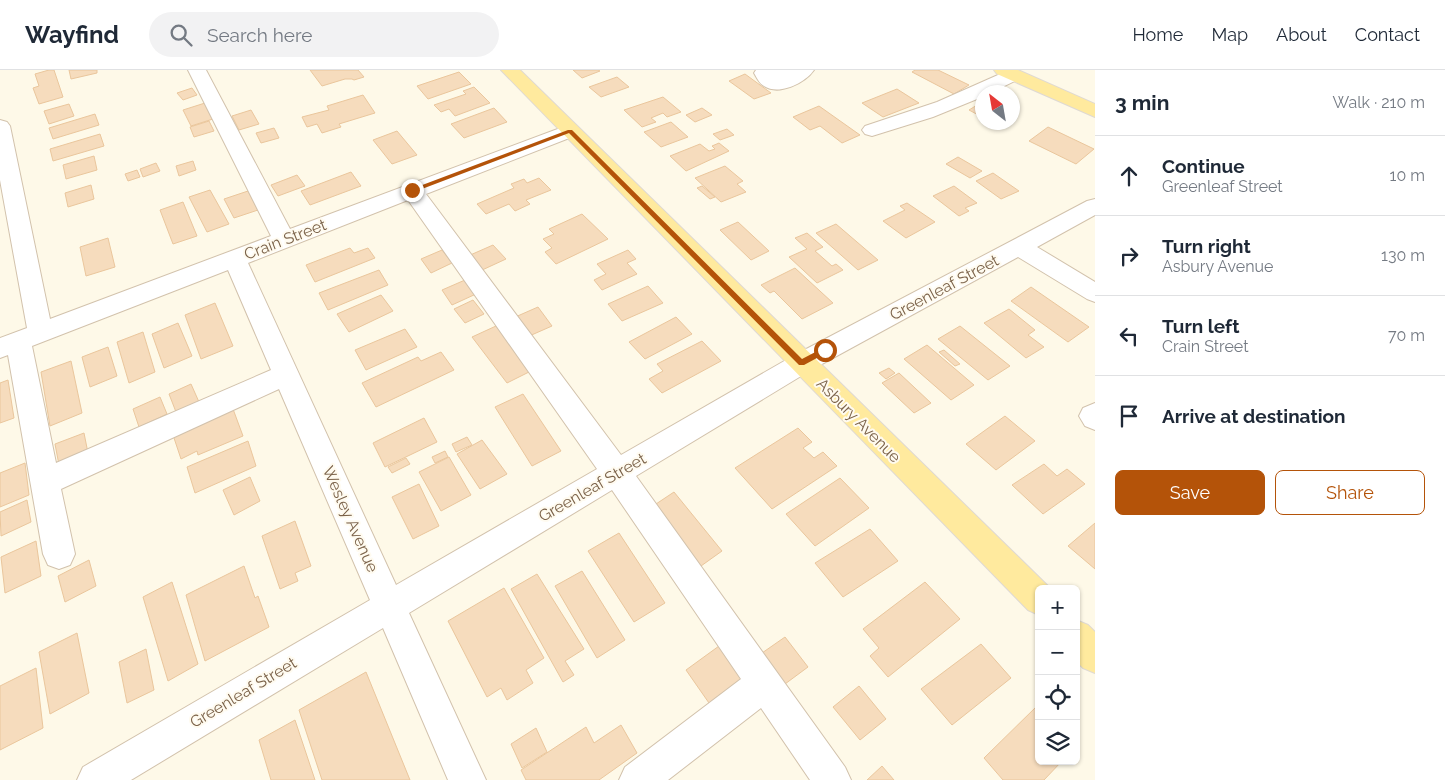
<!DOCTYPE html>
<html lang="en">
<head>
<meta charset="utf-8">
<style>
  :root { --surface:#fff; --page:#f2f2f3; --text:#1f2937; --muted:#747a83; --line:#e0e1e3; --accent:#b45309 }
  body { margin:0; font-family:Raleway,sans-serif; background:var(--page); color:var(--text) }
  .controls { position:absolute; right:15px; bottom:15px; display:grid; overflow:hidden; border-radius:8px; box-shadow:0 1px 4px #0004 }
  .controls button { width:45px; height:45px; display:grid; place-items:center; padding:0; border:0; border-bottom:1px solid var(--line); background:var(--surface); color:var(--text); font:25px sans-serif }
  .compass { position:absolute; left:975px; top:15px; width:45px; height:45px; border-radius:50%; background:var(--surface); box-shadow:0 1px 4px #0004; rotate:329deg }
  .stop { position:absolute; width:15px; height:15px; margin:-11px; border:4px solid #b45309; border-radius:50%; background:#fff }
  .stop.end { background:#b45309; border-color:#fff; box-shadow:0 1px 5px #0008 }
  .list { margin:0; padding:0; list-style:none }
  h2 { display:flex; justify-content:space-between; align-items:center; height:65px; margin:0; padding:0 20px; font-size:21px }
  h2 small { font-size:16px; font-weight:400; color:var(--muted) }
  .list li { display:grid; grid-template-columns:32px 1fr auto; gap:15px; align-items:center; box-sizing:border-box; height:80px; padding:0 20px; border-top:1px solid var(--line) }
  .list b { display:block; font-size:19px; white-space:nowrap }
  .list p { margin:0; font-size:16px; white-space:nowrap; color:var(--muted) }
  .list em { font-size:16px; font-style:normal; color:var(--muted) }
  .actions { display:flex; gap:10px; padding:15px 20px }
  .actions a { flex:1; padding:11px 0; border:1px solid var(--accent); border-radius:8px; text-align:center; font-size:18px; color:var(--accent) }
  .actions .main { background:var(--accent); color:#fff }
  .icon { flex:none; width:28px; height:28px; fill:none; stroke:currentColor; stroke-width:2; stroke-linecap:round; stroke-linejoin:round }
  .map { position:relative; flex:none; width:1095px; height:710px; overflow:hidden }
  header { display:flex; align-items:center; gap:30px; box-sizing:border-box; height:70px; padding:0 25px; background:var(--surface); border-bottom:1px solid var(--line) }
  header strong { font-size:24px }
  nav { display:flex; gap:28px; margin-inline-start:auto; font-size:18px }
  .search { width:350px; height:45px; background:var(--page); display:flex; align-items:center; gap:12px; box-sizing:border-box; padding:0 18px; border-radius:28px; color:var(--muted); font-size:19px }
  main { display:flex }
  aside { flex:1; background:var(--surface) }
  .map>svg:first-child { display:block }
  .building { fill:#f6dcbd; stroke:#eac69c }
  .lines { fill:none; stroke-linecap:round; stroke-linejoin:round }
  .minor-casing { stroke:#d2c2ac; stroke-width:2 }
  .major-casing { stroke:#dfd9d3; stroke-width:2 }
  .minor { fill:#fff; fill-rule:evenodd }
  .major { fill:#ffea9e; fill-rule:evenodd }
  .route { fill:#b45309 }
  .labels { text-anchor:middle; stroke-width:4; stroke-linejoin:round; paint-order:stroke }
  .street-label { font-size:16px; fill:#7b6249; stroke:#fffbf0 }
</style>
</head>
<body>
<header>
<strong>Wayfind</strong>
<div class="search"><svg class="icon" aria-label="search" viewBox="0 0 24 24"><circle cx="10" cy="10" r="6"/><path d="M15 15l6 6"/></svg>Search here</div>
<nav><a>Home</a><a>Map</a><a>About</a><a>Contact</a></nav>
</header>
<main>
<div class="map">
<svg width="1095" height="710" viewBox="0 0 1095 710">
  <rect width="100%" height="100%" fill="#fef9e8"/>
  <g class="building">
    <path d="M49,0H54L63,27L39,34L33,18L39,16L35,4Z"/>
    <path d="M69,0H97V3L71,9Z"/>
    <path d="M310,0H358L364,7L354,10L352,9H345L322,16Z"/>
    <path d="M573,0H598L600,1L582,8Z"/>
    <path d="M915,0H938L969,15L954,24L912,2Z"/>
    <path d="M459,2L471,14L428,29L417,16Z"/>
    <path d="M745,4L771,23L754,29L729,11Z"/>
    <path d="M617,7L629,17L601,27L589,17Z"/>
    <path d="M474,17L490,33L455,46L449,39L441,42L434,35L466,24L463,21Z"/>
    <path d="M192,18L197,25L183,30L177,23Z"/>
    <path d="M897,19L919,33L883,47L862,33Z"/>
    <path d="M363,25L375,43L339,54L341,57L322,63L317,54L307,57L302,47L329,40L327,36Z"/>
    <path d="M663,27L681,42L667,47L663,43L651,48L656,52L642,57L624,40Z"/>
    <path d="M982,32V47L969,40Z"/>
    <path d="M205,33L213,49L191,56L183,40Z"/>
    <path d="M69,34L74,46L49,54L44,41Z"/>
    <path d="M819,36L860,65L842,73L820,56L810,60L793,47Z"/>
    <path d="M494,38L507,52L464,68L451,54Z"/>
    <path d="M702,38L712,45L695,52L686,45Z"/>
    <path d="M251,40L259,54L239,60L232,46Z"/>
    <path d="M95,44L99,55L53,69L49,58Z"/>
    <path d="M209,51L214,61L194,67L190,57Z"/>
    <path d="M671,52L688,67L661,77L644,62Z"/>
    <path d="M1048,57L1094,79L1076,94L1029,71Z"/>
    <path d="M274,58L279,68L261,73L256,63Z"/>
    <path d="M727,59L734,65L720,70L713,64Z"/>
    <path d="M397,61L417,85L392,94L373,70Z"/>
    <path d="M100,64L104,76L53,91L50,79Z"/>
    <path d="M719,73L729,81L686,101L670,86L700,74L709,81L715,79L712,76Z"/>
    <path d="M94,86L97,100L66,109L63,95Z"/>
    <path d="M958,87L982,101L970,108L946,94Z"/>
    <path d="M193,91L196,100L179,106L176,96Z"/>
    <path d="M156,93L160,101L143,107L140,99Z"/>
    <path d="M725,96L743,111L737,114L746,122L721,132L695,108Z"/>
    <path d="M137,100L140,107L128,111L125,104Z"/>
    <path d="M351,102L361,116L310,135L301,121Z"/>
    <path d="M993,103L1019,121L1001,129L976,111Z"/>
    <path d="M297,105L305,116L278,126L271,115Z"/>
    <path d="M539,108L551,120L526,130L530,134L515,141L509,134L486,144L477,134L514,118L511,114L524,109L527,113Z"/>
    <path d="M91,115L94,129L68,137L65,123Z"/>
    <path d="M702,116L715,127L710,129L697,118Z"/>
    <path d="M954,116L977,133L965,138L969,141L959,146L933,126Z"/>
    <path d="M210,120L229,154L207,162L189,127Z"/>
    <path d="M248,121L258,140L234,148L224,129Z"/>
    <path d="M183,132L197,166L173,174L160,140Z"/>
    <path d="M907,133L935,152L906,168L883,151L905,140L900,136Z"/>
    <path d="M582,144L608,169L556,194L545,182L552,178L543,169L554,164L549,159Z"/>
    <path d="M738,152L769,181L751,190L720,160Z"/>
    <path d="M836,154L878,190L858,200L816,163Z"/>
    <path d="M807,163L823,177L815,181L832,196L836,194L843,200L817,213L789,187L807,179L795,168Z"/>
    <path d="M108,168L115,197L86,206L80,177Z"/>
    <path d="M493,175L506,189L480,201L468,186Z"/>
    <path d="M350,178L354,183L368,178L375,188L315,212L306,195Z"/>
    <path d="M442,180L452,193L431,203L421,189Z"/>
    <path d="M628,180L636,189L627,193L637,204L602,220L594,210L606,204L597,194Z"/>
    <path d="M795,198L833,233L802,249L774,221L770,223L761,215Z"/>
    <path d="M379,200L388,215L328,240L319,223Z"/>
    <path d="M465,210L476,224L452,235L442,220Z"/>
    <path d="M648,216L663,233L622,251L608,234Z"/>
    <path d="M1031,217L1089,257L1068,272L1011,231Z"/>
    <path d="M381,225L393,241L349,262L337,244Z"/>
    <path d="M473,230L484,244L465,253L454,239Z"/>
    <path d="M215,233L233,276L201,289L185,245Z"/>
    <path d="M538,237L552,256L527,267L513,248Z"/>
    <path d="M1009,239L1035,260L1028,265L1044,277L1026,288L984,253Z"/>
    <path d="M676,247L692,264L645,289L629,272Z"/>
    <path d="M178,253L192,286L164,298L152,264Z"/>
    <path d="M496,256L531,301L507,313L472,267Z"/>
    <path d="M960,256L1010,296L988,310L938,269Z"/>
    <path d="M405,259L417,277L366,300L355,280Z"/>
    <path d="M143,262L155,302L129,313L117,272Z"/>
    <path d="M702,271L721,291L662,323L649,309L663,301L657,294Z"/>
    <path d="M927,275L974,315L951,330L904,289Z"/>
    <path d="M108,277L117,306L90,317L82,287Z"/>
    <path d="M944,280L960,294L955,296L939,282Z"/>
    <path d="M441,282L454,300L376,337L362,313L418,287L421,291Z"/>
    <path d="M71,291L82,343L50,356L41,302Z"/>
    <path d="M889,298L895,303L886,309L879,303Z"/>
    <path d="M899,303L931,333L914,343L882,313Z"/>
    <path d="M8,310L14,348L0,353V313Z"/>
    <path d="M191,314L199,332L176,342L169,324Z"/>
    <path d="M523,324L561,381L532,396L495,337Z"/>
    <path d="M160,327L167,344L139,357L133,339Z"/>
    <path d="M233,339L243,366L198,385L197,381L181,389L173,365Z"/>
    <path d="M1005,346L1035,371L996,400L966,374Z"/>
    <path d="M424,348L437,372L385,397L373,373Z"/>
    <path d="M798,358L812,372L803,378L814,388L823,382L837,396L772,439L735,398Z"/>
    <path d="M84,363L88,383L59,395L55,374Z"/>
    <path d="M467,367L472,375L456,382L452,374Z"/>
    <path d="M482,370L507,404L480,419L457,384Z"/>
    <path d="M248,371L256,396L195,423L187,397Z"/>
    <path d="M445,381L448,387L435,393L432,387Z"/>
    <path d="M449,387L471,425L441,441L419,402Z"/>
    <path d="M406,388L410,394L392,403L388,397Z"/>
    <path d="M25,393L29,425L0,437V403Z"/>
    <path d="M1044,394L1057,406L1067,399L1085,414L1043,444L1012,415Z"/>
    <path d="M250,407L260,431L234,445L223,420Z"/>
    <path d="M840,408L869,438L815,476L786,444Z"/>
    <path d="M419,414L439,456L413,469L392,427Z"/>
    <path d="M674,422L722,481L701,496L653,436Z"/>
    <path d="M27,430L31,452L1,466L0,442Z"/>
    <path d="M295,451L311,496L295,503L298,511L280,519L262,466Z"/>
    <path d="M1095,453V499L1068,476Z"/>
    <path d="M870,459L898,491L843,527L815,493Z"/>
    <path d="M619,463L665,533L634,552L588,481Z"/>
    <path d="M36,471L41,506L5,523L1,487Z"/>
    <path d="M89,490L96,516L65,532L58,506Z"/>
    <path d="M244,496L255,528L258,526L269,557L205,591L186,525Z"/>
    <path d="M582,501L625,570L597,588L555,516Z"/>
    <path d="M537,504L584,579L565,591L574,605L563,612L511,519Z"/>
    <path d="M172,512L198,594L168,611L143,527Z"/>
    <path d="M925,512L960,549L888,607L870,586L879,578L863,559Z"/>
    <path d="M504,518L544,588L526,600L533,613L507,630L501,618L487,627L448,551Z"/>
    <path d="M77,563L89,623L50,644L39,582Z"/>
    <path d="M785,567L808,597L785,614L762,583Z"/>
    <path d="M981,574L1011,608L952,655L921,619Z"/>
    <path d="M719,576L742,608L709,633L686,600Z"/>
    <path d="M146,579L154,620L127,633L119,592Z"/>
    <path d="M36,598L43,658L0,680V616Z"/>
    <path d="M366,602L410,710H322L299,640Z"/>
    <path d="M859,616L886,649L860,670L833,637Z"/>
    <path d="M1037,636L1039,691H1062L1044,710H1003L984,688Z"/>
    <path d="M295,650L315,710H271L259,670Z"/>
    <path d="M621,655L637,683L599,710H526L521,700L586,657L594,673Z"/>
    <path d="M536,658L547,682L522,698L511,674Z"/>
    <path d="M882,696L894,710H867Z"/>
  </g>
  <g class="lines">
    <g class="minor-casing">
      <g id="minor">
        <path d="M188,0H206L290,159L563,57L570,55L577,57L580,61L577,65L426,124L621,385L793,286L1087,131L1095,129V145L1037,177L1095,212V232L1087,229L1018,187L811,300L636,406L845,697L851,710H810L761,638L668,710H619L625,697L741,609L612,420L409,543L486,710H448L383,558L131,710H77L83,697L370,530L279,319L61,419L75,484L70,495L59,499L48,495L43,484L8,285L0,288V268L27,258L0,110V50L7,52L10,56L50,249L271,166ZM408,130L597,399L396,515L248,193ZM228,200L271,300L56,393L32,276Z"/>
        <path d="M756,0H814C805,13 779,26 764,16C759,13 757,8 754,3Z"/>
        <path d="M1014,0L1019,1L1022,5L1019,9L992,22H982V27L933,47L872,66L865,64L862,60L865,56L937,32L1007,1Z"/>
        <path d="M1095,333V360L1085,356L1079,346L1083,338Z"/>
      </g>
    </g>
    <g class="major-casing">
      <g id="major">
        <path d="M501,0H520L1050,518L1039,519V545L1028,540Z"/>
        <path d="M994,0H1018L1095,34V47L997,4Z"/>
        <path d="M1076,550L1088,555L1095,562V603L1083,598L1076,591Z"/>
      </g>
    </g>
    <use href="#minor" class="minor"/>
    <use href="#major" class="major"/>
  </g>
  <path class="route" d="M568,60H572L802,289L825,277L828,278V282L804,295H799L569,63L414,122L409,120Z"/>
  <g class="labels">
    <g class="street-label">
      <text transform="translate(285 169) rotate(-21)" y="6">Crain Street</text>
      <text transform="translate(944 217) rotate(-28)" y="6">Greenleaf Street</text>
      <text transform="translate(859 350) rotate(45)" y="6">Asbury Avenue</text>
      <text transform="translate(592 417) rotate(-30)" y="6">Greenleaf Street</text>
      <text transform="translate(351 449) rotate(66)" y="6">Wesley Avenue</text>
      <text transform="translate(243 622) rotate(-31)" y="6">Greenleaf Street</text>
    </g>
  </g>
</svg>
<div class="controls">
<button>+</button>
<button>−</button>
<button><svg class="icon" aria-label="locate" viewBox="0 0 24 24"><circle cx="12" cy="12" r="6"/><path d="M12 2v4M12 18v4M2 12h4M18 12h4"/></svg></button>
<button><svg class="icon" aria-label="layers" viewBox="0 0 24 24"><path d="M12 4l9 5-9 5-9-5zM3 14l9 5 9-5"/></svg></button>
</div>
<svg class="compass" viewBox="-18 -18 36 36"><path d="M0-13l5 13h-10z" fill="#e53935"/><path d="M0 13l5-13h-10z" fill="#747a83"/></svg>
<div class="stop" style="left:825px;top:280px"></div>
<div class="stop end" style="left:412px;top:120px"></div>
</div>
<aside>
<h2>3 min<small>Walk · 210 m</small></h2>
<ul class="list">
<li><svg class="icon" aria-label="ahead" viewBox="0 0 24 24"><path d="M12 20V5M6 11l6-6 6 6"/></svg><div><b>Continue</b><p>Greenleaf Street</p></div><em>10 m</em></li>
<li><svg class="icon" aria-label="right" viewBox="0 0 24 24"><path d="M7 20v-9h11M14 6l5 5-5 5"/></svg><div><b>Turn right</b><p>Asbury Avenue</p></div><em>130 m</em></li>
<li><svg class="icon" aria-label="left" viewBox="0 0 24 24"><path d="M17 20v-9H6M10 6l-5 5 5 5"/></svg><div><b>Turn left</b><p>Crain Street</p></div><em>70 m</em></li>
<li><svg class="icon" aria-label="arrive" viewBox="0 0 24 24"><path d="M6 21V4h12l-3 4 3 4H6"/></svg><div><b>Arrive at destination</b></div></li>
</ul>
<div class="actions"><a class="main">Save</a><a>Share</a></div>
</aside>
</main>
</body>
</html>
